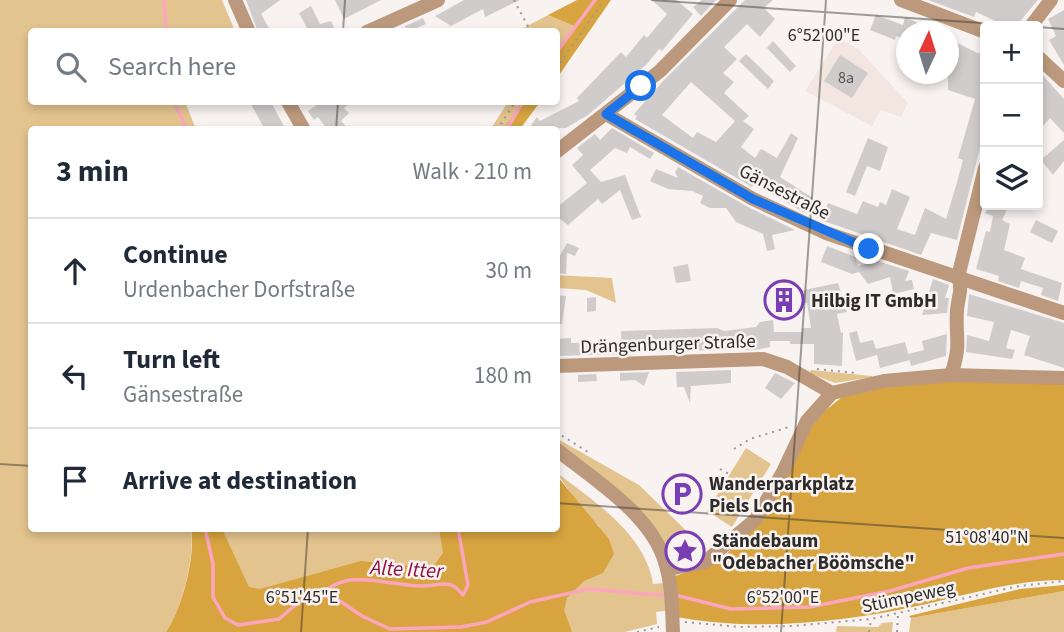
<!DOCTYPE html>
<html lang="en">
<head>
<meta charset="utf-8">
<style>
  :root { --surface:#fff; --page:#f6f6f7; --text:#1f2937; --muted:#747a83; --line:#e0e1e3 }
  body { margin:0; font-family:"Source Sans 3",sans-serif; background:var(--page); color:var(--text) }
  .controls { position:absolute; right:21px; top:21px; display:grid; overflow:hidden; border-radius:7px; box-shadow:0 4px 10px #0003 }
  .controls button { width:63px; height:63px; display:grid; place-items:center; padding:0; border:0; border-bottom:2px solid var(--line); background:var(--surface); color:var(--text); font:35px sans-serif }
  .compass { position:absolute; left:896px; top:21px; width:63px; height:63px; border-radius:50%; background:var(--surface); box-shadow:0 4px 10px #0003; rotate:4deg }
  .stop { position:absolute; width:21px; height:21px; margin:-16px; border:5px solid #1a73e8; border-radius:50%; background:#fff }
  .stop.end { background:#1a73e8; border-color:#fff; box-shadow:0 2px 7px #0008 }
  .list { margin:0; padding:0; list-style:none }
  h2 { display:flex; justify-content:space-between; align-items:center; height:91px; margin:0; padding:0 28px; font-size:30px }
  h2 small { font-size:23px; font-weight:400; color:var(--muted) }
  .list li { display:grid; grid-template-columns:46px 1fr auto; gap:21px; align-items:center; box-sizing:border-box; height:105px; padding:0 28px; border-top:2px solid var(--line) }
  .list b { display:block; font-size:26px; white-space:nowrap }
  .list p { margin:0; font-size:23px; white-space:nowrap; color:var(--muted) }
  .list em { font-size:23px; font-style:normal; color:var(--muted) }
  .icon { flex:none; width:38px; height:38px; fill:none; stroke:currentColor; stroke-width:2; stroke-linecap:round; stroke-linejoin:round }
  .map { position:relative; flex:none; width:1064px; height:632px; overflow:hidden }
  .search { position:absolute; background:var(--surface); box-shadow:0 4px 10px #0003; left:28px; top:28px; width:532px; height:77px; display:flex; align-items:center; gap:18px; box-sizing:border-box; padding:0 24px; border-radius:7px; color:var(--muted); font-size:26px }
  .panel { position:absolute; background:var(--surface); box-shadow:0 4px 10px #0003; left:28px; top:126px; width:532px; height:406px; border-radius:7px }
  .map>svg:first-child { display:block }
  .built { fill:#f3e5e0 }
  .green { fill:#e4c48e }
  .forest { fill:#d8a440 }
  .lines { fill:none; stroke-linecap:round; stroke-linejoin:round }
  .stream { stroke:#fba6bc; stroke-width:3.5 }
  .building { fill:#d1cccc; fill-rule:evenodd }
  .path { stroke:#9c9897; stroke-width:2; stroke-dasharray:2 5; stroke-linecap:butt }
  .minor { stroke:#bc997c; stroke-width:14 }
  .route { stroke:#1a73e8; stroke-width:9 }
  .ticks { fill:none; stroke:#2e2c2b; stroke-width:2; stroke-opacity:0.45 }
  .labels { text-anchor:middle; stroke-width:5; stroke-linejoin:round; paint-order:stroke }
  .number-label { font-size:16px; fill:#575453 }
  .street-label { font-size:19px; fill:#2e2c2b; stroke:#f8f3f1 }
  .poi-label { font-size:19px; font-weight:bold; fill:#2e2c2b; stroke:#f8f3f1; text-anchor:start }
  .water-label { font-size:21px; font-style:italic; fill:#8d1046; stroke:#f8f3f1 }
  .ticks-label { font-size:18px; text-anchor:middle; fill:#2e2c2b; stroke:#f8f3f1; stroke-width:5; stroke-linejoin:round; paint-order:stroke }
</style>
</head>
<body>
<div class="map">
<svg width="1064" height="632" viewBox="0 0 1064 632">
  <rect width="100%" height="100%" fill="#f8f3f1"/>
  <path class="built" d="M839,38L859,50L908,103L901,117L881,110L872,126L805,91Z"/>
  <g class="green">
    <path d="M0,0H222L235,31L32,32V102H185L196,129L32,130V528L191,529C195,556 182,609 166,632H0Z"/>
    <path d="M548,15L574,26L557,51L556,32H516Z"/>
    <path d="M508,102H522L503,129L490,130Z"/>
    <path d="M556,275L612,278L616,303L586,290L557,288Z"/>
    <path d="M811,370L872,376V377L835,383L809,373Z"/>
    <path d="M556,438L639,485L697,541L693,545L697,549L702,547L703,553L699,558H672L625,500L557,442Z"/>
    <path d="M746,448L771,464L732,527L707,511Z"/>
    <path d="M557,473C594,501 646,535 653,584L676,582L679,609L656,612L657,624L625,632H193L199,529L600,527L581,508Z"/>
    <path d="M1064,591V632H909L911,618Z"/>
    <path d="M893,622L892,632H836L837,626L878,627L882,623Z"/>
  </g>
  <g class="forest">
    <path d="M577,0H611L557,78V51L574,26L548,15Z"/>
    <path d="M522,102H540L520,129H503Z"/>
    <path d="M952,377L1064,382V580C1015,580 969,594 922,605C845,622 755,632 677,617L672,577L718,562L740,541L810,423L847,393Z"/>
    <path d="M557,476L609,539L614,554L603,573L584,581L567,598L564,610L572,632H166C182,609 196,555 191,529H222L249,587L260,589L361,561L420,567L435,564L443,553L439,529L556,528Z"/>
    <path d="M1064,585V591L911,618L909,616L1020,589Z"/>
  </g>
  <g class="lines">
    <g class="stream">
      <path d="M164,0L166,32"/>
      <path d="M556,53L595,0"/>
      <path d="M174,102L187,130"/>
      <path d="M506,130L523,102"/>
      <path d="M205,528L213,564V597L225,618L238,625L279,619L299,602L322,595L337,599L362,616L390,629L461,627L487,622L530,602L588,589L668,596"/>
      <path d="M322,595C346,566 393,587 423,586C433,586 441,582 451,585C456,586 459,591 463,595L468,585L458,528"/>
      <path d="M675,595L731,609L810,607L890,591L968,568L1064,554"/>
    </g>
  </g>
  <g class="building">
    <path d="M246,0H280L261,14L271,32H258Z"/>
    <path d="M335,0H381L344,19Z"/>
    <path d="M464,0H520L485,17L483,9L451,26L435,16Z"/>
    <path d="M652,0H676L693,14L662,51L659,49L647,64L588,115L566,128L528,130L537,117L540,121L579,101L577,98L621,52L626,57L644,35L647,38L667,14Z"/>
    <path d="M702,0H716L701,16L693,7Z"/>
    <path d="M745,0H773L764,8L775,19L760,37L747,24L724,47L737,59L723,73L734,82L724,93L749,116L743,121L754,129L741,147L755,158L761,149L777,158L791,133L798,138L780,177L813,198L805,213L754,184L752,187L635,119L637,116L634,114L663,81ZM691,82L735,121L716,142L697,132L693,138L662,115Z"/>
    <path d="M928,0H1038L1016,26H1006L976,12L974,17Z"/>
    <path d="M311,6L320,24L331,21L336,32H305L308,30L299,13Z"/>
    <path d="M1064,10V65L1049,40L1056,36L1048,19Z"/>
    <path d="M876,15L903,25L905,17L938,32H906V40L896,36L895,40L870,30Z"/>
    <path d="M423,18L426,24L407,32L405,26Z"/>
    <path d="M948,38L979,54L985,41V128L957,240L931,233L921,255L821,220L828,203L857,214L863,201L878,207L880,202L886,205L892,189L910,197L897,229L915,235L925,208L946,219L957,182L963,160L958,158L975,99L948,90Z"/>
    <path d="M773,41L796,66L790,72L767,48Z"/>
    <path d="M746,54L774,81L768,89L739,61Z"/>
    <path d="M840,55L868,73L852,98L824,81Z"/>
    <path d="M1038,70L1064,99V133L1050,118L1043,126L1038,121Z"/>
    <path d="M250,102H271L286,130H265Z"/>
    <path d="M321,102H351L344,108L349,113L341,121L350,130H328L318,117L314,120L308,111Z"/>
    <path d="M612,128L654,153L650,159L630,147L627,153L615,148L590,170L601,182L625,175L641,217L632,220L620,190L602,204L598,199L568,225L556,216V208L587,183L572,165L583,155L577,148L595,134L600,140Z"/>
    <path d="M868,138L888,147L880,171L867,166L855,196L846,192Z"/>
    <path d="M1064,140V161L1053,175L1041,160Z"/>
    <path d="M678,167L748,207L795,230L772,235L775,249L767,251L763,234L736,222L726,208H710L700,203L703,196L692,191L668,189L650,181L656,169L678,178L675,172Z"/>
    <path d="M989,205H1009L1002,220L1010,224L1004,250L1025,258L1021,269L1062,283L1058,301L1041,295L1043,288L1021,281L1019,288L998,281L999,276L976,269L986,231L990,232L993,216L985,213Z"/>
    <path d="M1036,220L1058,231L1052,243L1030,232Z"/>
    <path d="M567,243L579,248L575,256L567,253L566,274L556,273V263Z"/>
    <path d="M827,246L855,257L858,266L878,261L909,271L905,281L912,280L914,289L893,294L890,277L868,284L859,272L852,274L821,262Z"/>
    <path d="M688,264L691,281L676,283L673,267Z"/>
    <path d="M933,279L949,285L945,298H949L947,313L922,315Z"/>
    <path d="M838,283L847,312L837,314L841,333L843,332L842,366L814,364V344H790V341H770V347L755,350L622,351L621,331L717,328L724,331L756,327L760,322L773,320L774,332H803L802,328H811L807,303L782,306L783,312L773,314L771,305L778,304L776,296Z"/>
    <path d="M969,294L1064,323V368L1024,355L1030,336L1011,330L1006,348L1015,350L1012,359L966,352L967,335L989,341L994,322L967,316Z"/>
    <path d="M556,295L566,296L562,324H556Z"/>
    <path d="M596,297V311L587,312V298Z"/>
    <path d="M857,331L860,343L873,340L876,349L905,342L910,360L880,368L877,355L856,361L849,333Z"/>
    <path d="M947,334L946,356L911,366L908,354L924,350L922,341Z"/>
    <path d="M571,338V343L598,342V353L626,351V354L556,356V339Z"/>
    <path d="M731,370V383L691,386L690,403L684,387H677L676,372Z"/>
    <path d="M649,372L644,386L635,380L620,381V373Z"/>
    <path d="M775,373L795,383L781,399L765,388Z"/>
    <path d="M596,374L597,381L578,382V375Z"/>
  </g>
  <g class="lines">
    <g class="path">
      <path d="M514,0L531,32"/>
      <path d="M556,69L604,0"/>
      <path d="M497,130L515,102"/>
      <path d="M817,369L856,373"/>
      <path d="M556,432L588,452"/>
      <path d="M734,449L750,439L789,427"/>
      <path d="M720,469L729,474"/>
      <path d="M685,622L740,627L792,626L871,619L1019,586L1064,581"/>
      <path d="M637,632L659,627"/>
      <path d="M869,632L871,620"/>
      <path d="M897,632L898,615"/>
    </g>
    <g class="minor">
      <path d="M235,0L249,32"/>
      <path d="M901,0L985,32"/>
      <path d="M1031,26L1051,0"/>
      <path d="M367,32L438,0"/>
      <path d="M1038,57L1064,81"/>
      <path d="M288,102L304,130"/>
      <path d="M606,114L753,199L826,233L1064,313"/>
      <path d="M556,152L660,71L730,0"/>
      <path d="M556,366L763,359L787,367L832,393"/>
      <path d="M951,375C962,343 955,339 957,310C958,297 963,290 958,277L985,168"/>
      <path d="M556,449C593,479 651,514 665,562C672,583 672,609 673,632"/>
      <path d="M667,569L705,562L756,519L783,472L807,421L832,393L884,381L951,375L1064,378"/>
    </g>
  </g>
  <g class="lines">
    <path class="route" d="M641,86L606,114L753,199L869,249"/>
  </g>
  <path class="ticks" d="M651,0L1027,26M1038,27L1064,29M343,32L345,0M336,130L338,102M0,464L32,466M556,503L1064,538M301,632L308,528M781,632L826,0"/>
  <defs>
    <g id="building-ring" transform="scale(2.0125)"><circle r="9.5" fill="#f8f3f1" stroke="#7a3eb4" stroke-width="1.5"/><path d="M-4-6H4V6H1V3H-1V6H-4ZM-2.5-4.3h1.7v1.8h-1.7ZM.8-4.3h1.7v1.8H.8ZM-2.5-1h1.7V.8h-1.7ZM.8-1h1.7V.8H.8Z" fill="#7a3eb4"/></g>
    <g id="parking-ring" transform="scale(2.0125)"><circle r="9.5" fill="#f8f3f1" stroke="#7a3eb4" stroke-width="1.5"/><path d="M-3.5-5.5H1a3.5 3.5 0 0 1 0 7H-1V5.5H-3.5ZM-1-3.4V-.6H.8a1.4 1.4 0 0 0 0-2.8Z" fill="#7a3eb4"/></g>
    <g id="sight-ring" transform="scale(2.0125)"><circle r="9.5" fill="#f8f3f1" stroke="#7a3eb4" stroke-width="1.5"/><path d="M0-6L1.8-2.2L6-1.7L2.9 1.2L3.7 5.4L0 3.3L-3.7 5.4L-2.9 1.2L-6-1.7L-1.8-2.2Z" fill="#7a3eb4"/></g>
  </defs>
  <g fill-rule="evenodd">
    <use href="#building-ring" x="784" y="300"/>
    <use href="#parking-ring" x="682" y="494"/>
    <use href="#sight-ring" x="685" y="551"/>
  </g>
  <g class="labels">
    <g class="number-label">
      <text x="846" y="83">8a</text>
    </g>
    <g class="street-label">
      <text transform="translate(785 191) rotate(27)" y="7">Gänsestraße</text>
      <text transform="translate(668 343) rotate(-2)" y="7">Drängenburger Straße</text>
      <text transform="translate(908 596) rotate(-12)" y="7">Stümpeweg</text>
    </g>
    <g class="poi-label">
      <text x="811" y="307">Hilbig IT GmbH</text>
      <text x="709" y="490">Wanderparkplatz<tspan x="709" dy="22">Piels Loch</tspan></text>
      <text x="712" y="547">Ständebaum<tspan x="712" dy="22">"Odebacher Böömsche"</tspan></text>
    </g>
    <g class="water-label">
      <text transform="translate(407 569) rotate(3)" y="7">Alte Itter</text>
    </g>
  </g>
  <g class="ticks-label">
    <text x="824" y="41">6°52'00"E</text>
    <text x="987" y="543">51°08'40"N</text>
    <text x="302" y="603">6°51'45"E</text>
    <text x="783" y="603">6°52'00"E</text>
  </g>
</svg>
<div class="controls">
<button>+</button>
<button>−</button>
<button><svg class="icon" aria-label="layers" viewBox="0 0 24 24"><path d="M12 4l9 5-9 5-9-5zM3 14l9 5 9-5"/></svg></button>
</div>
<svg class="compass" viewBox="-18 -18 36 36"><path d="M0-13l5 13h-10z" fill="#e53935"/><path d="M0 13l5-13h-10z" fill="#747a83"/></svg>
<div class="stop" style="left:641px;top:86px"></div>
<div class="stop end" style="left:869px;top:249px"></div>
<div class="search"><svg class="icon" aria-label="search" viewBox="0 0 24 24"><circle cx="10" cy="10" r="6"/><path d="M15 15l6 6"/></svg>Search here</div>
<section class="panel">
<h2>3 min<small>Walk · 210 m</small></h2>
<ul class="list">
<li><svg class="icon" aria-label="ahead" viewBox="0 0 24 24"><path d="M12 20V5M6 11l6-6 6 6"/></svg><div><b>Continue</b><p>Urdenbacher Dorfstraße</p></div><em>30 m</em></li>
<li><svg class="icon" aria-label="left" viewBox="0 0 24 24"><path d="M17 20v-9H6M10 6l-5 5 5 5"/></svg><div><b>Turn left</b><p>Gänsestraße</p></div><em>180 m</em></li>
<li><svg class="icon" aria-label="arrive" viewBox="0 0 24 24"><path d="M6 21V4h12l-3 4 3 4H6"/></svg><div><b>Arrive at destination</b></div></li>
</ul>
</section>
</div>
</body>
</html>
